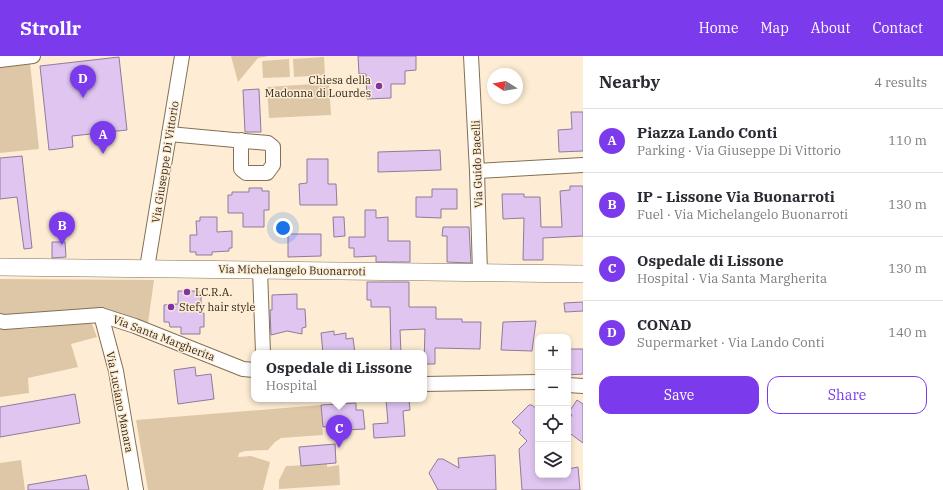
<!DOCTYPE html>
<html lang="en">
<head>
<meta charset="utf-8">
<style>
  :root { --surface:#fff; --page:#f2f2f3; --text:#2b2b33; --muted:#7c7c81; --line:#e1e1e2; --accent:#7c3aed }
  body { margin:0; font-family:"IBM Plex Serif",serif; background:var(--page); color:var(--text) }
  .controls { position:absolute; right:12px; bottom:12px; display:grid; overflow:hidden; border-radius:8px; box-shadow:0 2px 6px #0003 }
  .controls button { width:36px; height:36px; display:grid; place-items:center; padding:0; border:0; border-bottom:1px solid var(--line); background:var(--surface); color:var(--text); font:20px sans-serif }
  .compass { position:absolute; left:487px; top:12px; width:36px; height:36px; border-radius:50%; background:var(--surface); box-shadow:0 2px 6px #0003; rotate:281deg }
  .you { position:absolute; left:283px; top:172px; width:14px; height:14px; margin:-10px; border:3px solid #fff; border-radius:50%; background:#1a73e8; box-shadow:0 0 0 6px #1a73e833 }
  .badge { display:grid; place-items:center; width:26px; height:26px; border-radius:50%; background:var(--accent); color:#fff; font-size:13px; font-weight:700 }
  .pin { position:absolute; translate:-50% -33px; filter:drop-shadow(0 1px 2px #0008) }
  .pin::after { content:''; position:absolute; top:21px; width:14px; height:12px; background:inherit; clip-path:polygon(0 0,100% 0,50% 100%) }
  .popup { position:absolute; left:251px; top:294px; width:176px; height:52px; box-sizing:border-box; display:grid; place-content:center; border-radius:8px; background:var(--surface); filter:drop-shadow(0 1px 3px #0005); font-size:13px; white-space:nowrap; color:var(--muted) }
  .popup b { font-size:15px; color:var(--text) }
  .popup::after { content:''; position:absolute; left:50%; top:100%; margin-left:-8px; border:8px solid transparent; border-top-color:var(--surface) }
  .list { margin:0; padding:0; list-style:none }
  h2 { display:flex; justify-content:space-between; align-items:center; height:52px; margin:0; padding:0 16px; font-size:17px }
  h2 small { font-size:13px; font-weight:400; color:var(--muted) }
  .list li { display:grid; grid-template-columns:26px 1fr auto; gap:12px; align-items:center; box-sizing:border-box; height:64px; padding:0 16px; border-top:1px solid var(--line) }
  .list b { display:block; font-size:15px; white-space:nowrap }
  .list p { margin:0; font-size:13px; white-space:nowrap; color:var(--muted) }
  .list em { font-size:13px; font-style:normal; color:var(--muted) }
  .actions { display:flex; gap:8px; padding:12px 16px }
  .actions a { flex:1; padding:9px 0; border:1px solid var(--accent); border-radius:12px; text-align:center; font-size:14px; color:var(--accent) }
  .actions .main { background:var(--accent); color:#fff }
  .icon { flex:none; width:22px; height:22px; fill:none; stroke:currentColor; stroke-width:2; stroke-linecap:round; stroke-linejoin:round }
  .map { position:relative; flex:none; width:583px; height:434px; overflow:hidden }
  header { display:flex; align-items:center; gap:24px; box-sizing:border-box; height:56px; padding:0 20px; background:var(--accent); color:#fff }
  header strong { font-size:19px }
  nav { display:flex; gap:22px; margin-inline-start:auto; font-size:14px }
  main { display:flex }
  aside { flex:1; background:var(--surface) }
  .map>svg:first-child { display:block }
  .green { fill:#dec7a6 }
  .building { fill:#dfc5f0; stroke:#8d7c99 }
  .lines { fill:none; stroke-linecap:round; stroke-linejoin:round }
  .minor-casing { stroke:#837054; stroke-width:16 }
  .tertiary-casing { stroke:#837054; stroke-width:18 }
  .minor { stroke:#fff; stroke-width:14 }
  .tertiary { stroke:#fff; stroke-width:17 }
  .poi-dot { fill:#7f34a6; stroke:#feedd4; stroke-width:1.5 }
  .labels { text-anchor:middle; stroke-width:3; stroke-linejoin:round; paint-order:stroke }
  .poi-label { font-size:11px; fill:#30291d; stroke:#feedd4; text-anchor:start }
  .street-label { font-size:11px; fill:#30291d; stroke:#feedd4 }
</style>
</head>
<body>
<header>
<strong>Strollr</strong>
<nav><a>Home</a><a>Map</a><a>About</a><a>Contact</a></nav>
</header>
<main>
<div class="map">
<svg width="583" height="434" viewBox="0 0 583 434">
  <rect width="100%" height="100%" fill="#feedd4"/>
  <g class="green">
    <path d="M231,0H269L258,2L238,26Z"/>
    <path d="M324,1L325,19L294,21L293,3Z"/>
    <path d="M289,3L290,21L263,22L262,5Z"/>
    <path d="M30,7L39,93L0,97V11Z"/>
    <path d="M329,27L331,59L269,62L267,31Z"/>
    <path d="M0,223L154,224L148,267L112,256L0,259Z"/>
    <path d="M80,267L92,268L97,281L71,288L78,311L28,322L29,337L0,341V273H27Z"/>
    <path d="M321,349L323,379L281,382L275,386L268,394L245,395L239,397L238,401L251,400L270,406L263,434H148L136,364Z"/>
    <path d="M21,404L25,434H0V407Z"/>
    <path d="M327,408V411L339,409L340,429L279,433V424L286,410Z"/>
  </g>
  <g class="building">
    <path d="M358,0H416V14L405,15V28H391V42L367,43L366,18H359Z"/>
    <path d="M119,1L127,74L72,80L73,91L49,94L40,10Z"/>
    <path d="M259,33L261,76H245L243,34Z"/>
    <path d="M571,56H583V95L559,96L558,74L572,73Z"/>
    <path d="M440,94L441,114L378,116V96Z"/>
    <path d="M22,100L32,192L24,193L17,141L0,143V102Z"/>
    <path d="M307,103H328V128H336L337,149H300L299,128L307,127Z"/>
    <path d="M570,130H583V180L543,182V204H523L524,162L503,163L502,138H524V141H540L541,171H562L560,135L570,134Z"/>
    <path d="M249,132H262V135H269V154H264V171H243V157H228V139H232V136H249Z"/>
    <path d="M432,133H457V153H441V162L416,161V141H432Z"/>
    <path d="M365,154H376V162L388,161V185H410V206H376V200L354,201V192H349V181H365Z"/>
    <path d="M200,161H217V176L232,175V192H229V195L212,196V199H196V196H190V179H197L196,165H200Z"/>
    <path d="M333,161H344L345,180L334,181Z"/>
    <path d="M443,171H469L471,207L447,206V180H442Z"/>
    <path d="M288,178H321V200L288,201Z"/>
    <path d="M52,186H65L66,201L52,202Z"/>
    <path d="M367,226H409V251H436V263H462V266H481L480,293L435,292V308H424L425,273L400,274L401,297H391L390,251H371V244H367Z"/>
    <path d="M178,235H199L198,240H201V257H204V271H200V278H181V271H170L169,266H164V249L178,248Z"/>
    <path d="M297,238V253H305L306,271L302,272V278L287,275L271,279L270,254H272V239Z"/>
    <path d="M583,246V255L565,256L564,247Z"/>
    <path d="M536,265L532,295L501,294L503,266Z"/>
    <path d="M334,275V279L346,277V283L353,282L355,297H323L321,277Z"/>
    <path d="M568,293H583V318L568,319Z"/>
    <path d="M195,311L196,320L211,318L214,343L178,348L174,314Z"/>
    <path d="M75,338L80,367L0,381V351Z"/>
    <path d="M399,343H409L410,354L403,355L405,380L374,382L373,368L388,367L386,344Z"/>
    <path d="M577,344L583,348V387L568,376V365L572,359L569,356Z"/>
    <path d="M356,347V354H363L365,373L346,374V369L323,371L321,349Z"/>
    <path d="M529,349H532L538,354V419H568V413L578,411L580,434H522L519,393L527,385L519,377L521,374L512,366Z"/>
    <path d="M335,388L336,407L301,410L299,391Z"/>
    <path d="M495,399L496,434H438L429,417L438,403H443L459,412L458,402Z"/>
    <path d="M86,419L89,434H28V429Z"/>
  </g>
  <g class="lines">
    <g class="minor-casing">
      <g id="minor">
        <path d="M471,0L477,115L480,217"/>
        <path d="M0,4L33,0"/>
        <path d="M169,78L268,87L273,91V109L267,117H246L241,113V84"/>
        <path d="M477,115L583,109"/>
        <path d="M147,212L182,0"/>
        <path d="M260,214L263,297"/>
        <path d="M101,259L116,315L136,434"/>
        <path d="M0,265L4,266L101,259L135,270L243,313L254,314"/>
        <path d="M424,328L538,326"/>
        <path d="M568,329L583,330"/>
      </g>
    </g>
    <g class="tertiary-casing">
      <path id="tertiary" d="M0,211L583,218"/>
    </g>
    <use href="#minor" class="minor"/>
    <use href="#tertiary" class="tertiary"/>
  </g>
  <g class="poi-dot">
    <circle cx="379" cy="30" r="4"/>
    <circle cx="187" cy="236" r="4"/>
    <circle cx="171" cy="251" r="4"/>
  </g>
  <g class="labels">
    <g class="poi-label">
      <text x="371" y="28" text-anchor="end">Chiesa della<tspan x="371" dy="13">Madonna di Lourdes</tspan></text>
      <text x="195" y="240">I.C.R.A.</text>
      <text x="179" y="255">Stefy hair style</text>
    </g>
    <g class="street-label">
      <text transform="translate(165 106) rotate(-81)" y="4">Via Giuseppe Di Vittorio</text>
      <text transform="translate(477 108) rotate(-92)" y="4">Via Guido Bacelli</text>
      <text transform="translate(292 214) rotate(1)" y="4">Via Michelangelo Buonarroti</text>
      <text transform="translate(164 282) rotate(21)" y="4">Via Santa Margherita</text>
      <text transform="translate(120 346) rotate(79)" y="4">Via Luciano Manara</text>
    </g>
  </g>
</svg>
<div class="controls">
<button>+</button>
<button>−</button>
<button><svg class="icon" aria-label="locate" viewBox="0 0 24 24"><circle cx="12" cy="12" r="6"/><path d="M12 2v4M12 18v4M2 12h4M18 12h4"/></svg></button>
<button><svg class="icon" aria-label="layers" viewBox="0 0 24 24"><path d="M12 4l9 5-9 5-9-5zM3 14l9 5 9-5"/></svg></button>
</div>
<svg class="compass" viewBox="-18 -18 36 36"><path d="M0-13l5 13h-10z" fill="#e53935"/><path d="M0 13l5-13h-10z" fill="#7c7c81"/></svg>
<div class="you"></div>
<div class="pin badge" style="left:103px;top:98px">A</div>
<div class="pin badge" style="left:62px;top:189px">B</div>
<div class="pin badge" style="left:339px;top:392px">C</div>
<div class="popup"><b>Ospedale di Lissone</b>Hospital</div>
<div class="pin badge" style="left:83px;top:42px">D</div>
</div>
<aside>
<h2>Nearby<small>4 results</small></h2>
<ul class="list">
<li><span class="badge">A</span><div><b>Piazza Lando Conti</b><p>Parking · Via Giuseppe Di Vittorio</p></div><em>110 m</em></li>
<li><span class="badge">B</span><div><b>IP - Lissone Via Buonarroti</b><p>Fuel · Via Michelangelo Buonarroti</p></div><em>130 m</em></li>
<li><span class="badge">C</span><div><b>Ospedale di Lissone</b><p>Hospital · Via Santa Margherita</p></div><em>130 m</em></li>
<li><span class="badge">D</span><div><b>CONAD</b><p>Supermarket · Via Lando Conti</p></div><em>140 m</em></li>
</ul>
<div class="actions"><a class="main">Save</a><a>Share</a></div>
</aside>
</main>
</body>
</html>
